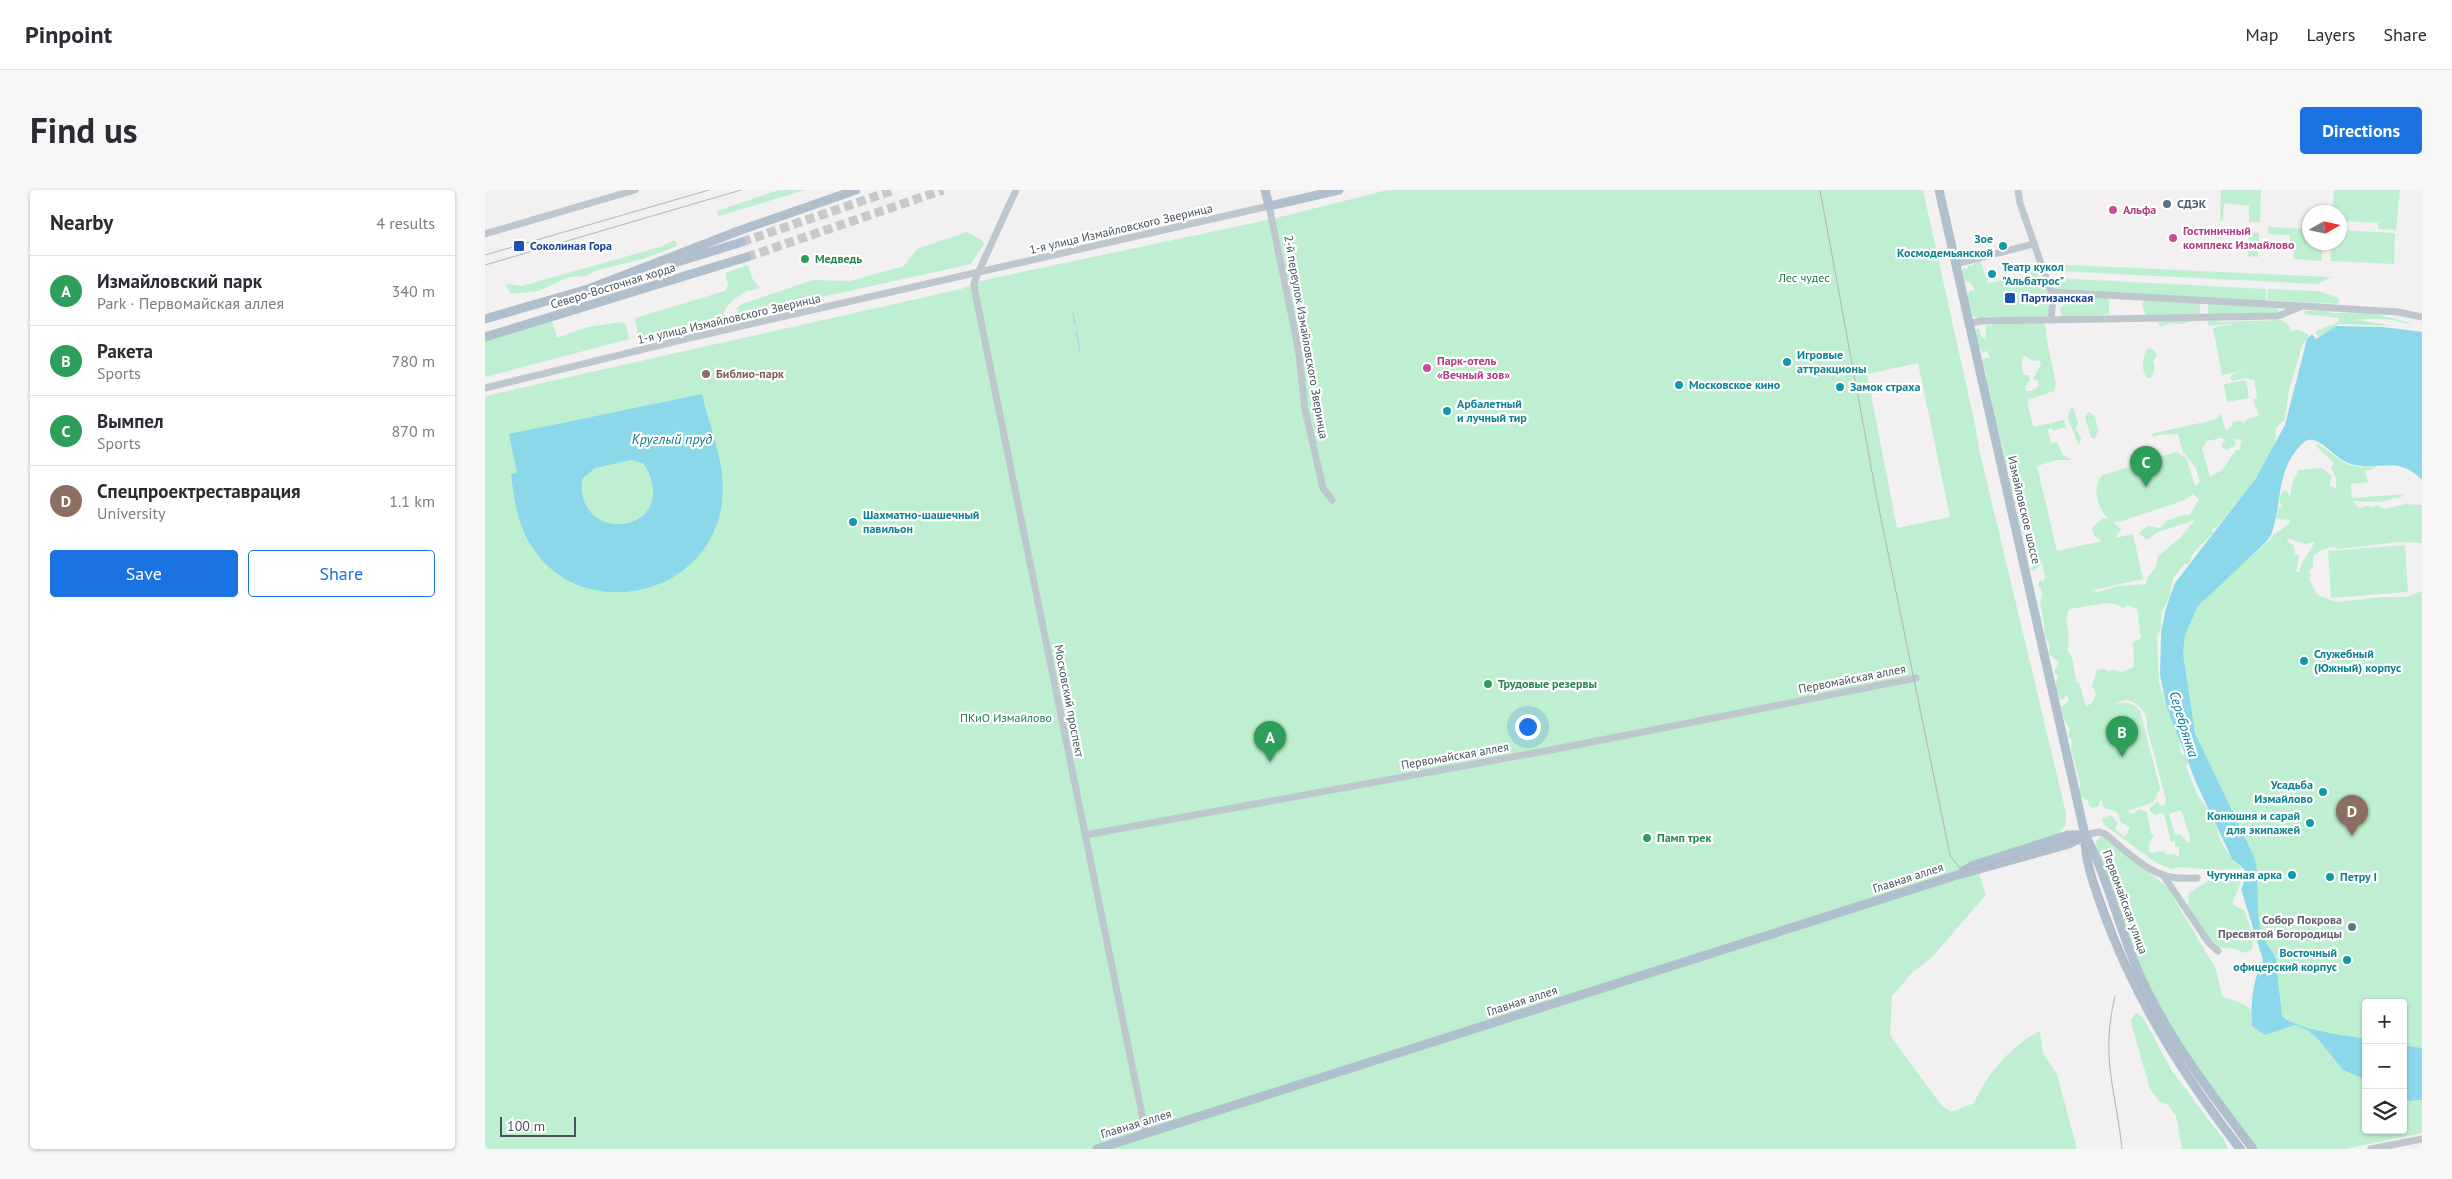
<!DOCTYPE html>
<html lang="en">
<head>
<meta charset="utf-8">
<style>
  :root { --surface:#fff; --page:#f7f7f7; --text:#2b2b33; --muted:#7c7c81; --line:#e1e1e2; --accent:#1b72e1 }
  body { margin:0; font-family:"PT Sans",sans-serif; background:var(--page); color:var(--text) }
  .controls { position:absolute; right:15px; bottom:15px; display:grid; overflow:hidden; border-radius:5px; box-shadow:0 1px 4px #0004 }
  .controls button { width:45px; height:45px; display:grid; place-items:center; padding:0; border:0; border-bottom:1px solid var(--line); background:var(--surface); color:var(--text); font:25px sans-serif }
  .compass { position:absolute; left:1817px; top:15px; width:45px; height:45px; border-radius:50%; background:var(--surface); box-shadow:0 1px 4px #0004; rotate:81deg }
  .scale { position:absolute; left:15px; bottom:12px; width:76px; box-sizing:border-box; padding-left:5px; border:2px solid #48535d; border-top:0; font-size:14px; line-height:18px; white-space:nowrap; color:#48535d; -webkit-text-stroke:4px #fff; paint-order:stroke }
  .you { position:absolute; left:1042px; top:536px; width:18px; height:18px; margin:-12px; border:4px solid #fff; border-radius:50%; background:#1a73e8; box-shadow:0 0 0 8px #1a73e833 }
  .badge { display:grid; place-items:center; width:32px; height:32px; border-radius:50%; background:var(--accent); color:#fff; font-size:16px; font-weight:700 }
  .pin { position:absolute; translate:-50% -41px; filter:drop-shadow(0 1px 2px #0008) }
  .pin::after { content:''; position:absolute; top:26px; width:18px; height:15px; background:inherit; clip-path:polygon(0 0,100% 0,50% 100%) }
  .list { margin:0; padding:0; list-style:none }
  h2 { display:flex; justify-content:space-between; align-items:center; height:65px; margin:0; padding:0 20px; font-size:21px }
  h2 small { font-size:16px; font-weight:400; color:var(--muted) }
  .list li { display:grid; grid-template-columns:32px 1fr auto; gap:15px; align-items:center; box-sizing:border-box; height:70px; padding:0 20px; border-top:1px solid var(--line) }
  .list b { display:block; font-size:19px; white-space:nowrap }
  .list p { margin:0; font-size:16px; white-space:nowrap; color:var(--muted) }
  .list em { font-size:16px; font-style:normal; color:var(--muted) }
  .actions { display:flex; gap:10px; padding:15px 20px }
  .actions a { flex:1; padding:11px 0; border:1px solid var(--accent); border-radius:5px; text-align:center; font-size:18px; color:var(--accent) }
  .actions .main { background:var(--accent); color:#fff }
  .icon { flex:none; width:28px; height:28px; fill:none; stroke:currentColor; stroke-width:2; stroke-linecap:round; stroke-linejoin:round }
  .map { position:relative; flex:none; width:1937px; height:959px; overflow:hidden; border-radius:5px }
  header { display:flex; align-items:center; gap:30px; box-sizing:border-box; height:70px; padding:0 25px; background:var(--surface); border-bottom:1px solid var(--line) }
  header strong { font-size:24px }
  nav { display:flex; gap:28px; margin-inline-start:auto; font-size:18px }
  .intro { display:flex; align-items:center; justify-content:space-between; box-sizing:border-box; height:120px; padding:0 30px }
  h1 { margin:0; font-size:35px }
  .button { padding:12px 22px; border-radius:5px; background:var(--accent); color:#fff; font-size:18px; font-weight:700 }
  main { display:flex; gap:30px; padding:0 30px }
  aside { flex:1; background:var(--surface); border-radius:5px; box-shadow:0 1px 4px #0004 }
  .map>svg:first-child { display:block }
  .green { fill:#bfefd1; fill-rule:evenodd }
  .water { fill:#8cd8eb; fill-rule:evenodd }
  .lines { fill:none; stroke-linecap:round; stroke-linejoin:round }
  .stream { stroke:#8cd8eb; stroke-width:1 }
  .major-tunnel { stroke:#c8c9cb; stroke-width:9; stroke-dasharray:9 4.5; stroke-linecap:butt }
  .minor { stroke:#bec7ce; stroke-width:7 }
  .major { stroke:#b0bfce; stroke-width:9 }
  .tram { stroke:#b2b5ba; stroke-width:1 }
  .rail { stroke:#b2b5ba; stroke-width:1 }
  .service-dot { fill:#5c6f8a; stroke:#fff; stroke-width:2 }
  .hotel-dot { fill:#d1479c; stroke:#fff; stroke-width:2 }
  .transit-dot { fill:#1a4fb4; stroke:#fff; stroke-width:2 }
  .culture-dot { fill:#0f9aa8; stroke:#fff; stroke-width:2 }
  .leisure-dot { fill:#2e9e5b; stroke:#fff; stroke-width:2 }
  .education-dot { fill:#8d6e63; stroke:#fff; stroke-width:2 }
  .worship-dot { fill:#6b7280; stroke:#fff; stroke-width:2 }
  .labels { text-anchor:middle; stroke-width:4.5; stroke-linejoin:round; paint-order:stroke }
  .service-label { font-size:12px; font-weight:bold; fill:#4e5e75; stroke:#fff; text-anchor:start }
  .hotel-label { font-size:12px; font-weight:bold; fill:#b23c85; stroke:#fff; text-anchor:start }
  .street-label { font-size:12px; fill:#48535d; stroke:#fff }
  .culture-label { font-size:12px; font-weight:bold; fill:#0d838f; stroke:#fff; text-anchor:start }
  .transit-label { font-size:12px; font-weight:bold; fill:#164399; stroke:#fff; text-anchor:start }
  .leisure-label { font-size:12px; font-weight:bold; fill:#27864d; stroke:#fff; text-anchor:start }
  .park-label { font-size:12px; fill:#187f4b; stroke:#fff }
  .education-label { font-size:12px; font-weight:bold; fill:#785e54; stroke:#fff; text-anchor:start }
  .worship-label { font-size:12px; font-weight:bold; fill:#5b616d; stroke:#fff; text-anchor:end }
  .water-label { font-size:14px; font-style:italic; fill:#0e7e9b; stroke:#fff }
</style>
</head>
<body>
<header>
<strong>Pinpoint</strong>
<nav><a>Map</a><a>Layers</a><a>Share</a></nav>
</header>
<div class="intro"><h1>Find us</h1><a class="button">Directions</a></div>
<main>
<aside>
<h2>Nearby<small>4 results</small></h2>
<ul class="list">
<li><span class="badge" style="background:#2e9e5b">A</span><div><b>Измайловский парк</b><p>Park · Первомайская аллея</p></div><em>340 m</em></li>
<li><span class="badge" style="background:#2e9e5b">B</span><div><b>Ракета</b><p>Sports</p></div><em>780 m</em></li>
<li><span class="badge" style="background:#2e9e5b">C</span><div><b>Вымпел</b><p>Sports</p></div><em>870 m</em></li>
<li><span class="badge" style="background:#8d6e63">D</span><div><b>Спецпроектреставрация</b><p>University</p></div><em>1.1 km</em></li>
</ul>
<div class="actions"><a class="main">Save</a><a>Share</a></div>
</aside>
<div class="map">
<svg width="1937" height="959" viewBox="0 0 1937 959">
  <rect width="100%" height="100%" fill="#f2f0f0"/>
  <g class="green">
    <path d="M294,0H320L234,26L232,21Z"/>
    <path d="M903,0H1438L1491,239L1494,259L1581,623L1580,636L1573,644L1494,683L1501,705L1447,767L1427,783L1407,806L1405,845L1456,915L1466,922L1489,913C1504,882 1524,857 1555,841L1558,864L1572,884L1592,959H0V206L476,99L495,91L787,29ZM1433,173L1465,327L1412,338L1382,184Z"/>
    <path d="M1736,0H1776L1775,32H1764V16L1739,13L1738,31H1735Z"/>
    <path d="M1849,0H1915L1911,40L1893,39V33L1855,31L1854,22H1847Z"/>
    <path d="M1783,37L1824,39V52L1837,53V71L1809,69V59L1805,58V45L1783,44Z"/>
    <path d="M1855,40L1910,43L1909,74L1845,71L1846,53L1854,52Z"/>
    <path d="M482,42L497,50L499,54L486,74L255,125L253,124L252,118L257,114L328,90L365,91L419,76L432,59Z"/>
    <path d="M1764,42L1774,43L1773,67L1763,66Z"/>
    <path d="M188,51H191L192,56L158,69L113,80L100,86L84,87L53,101L26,104L22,97L23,94L37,96L175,57Z"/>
    <path d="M1491,70H1495L1503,93L1542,86L1543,75L1548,74L1562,102L1564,126L1554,127L1562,139L1561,146L1571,194L1569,201L1543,210C1542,213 1547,233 1549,237L1579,230L1581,238H1575L1569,241L1565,238L1563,241L1566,253L1572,252L1578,265L1587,270H1572L1552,276L1572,361L1617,351L1609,346L1607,338L1618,328L1625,330C1613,321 1605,296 1618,285L1691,262L1702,269L1710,296L1715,292L1711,278L1698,262L1693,244L1673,245L1669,247L1667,245L1669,243L1729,230L1736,224L1741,241L1746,237L1748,232L1756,231L1758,234L1764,228L1774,226L1768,210L1772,208L1769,190L1761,188L1747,191L1745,187L1748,184L1762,180L1737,185L1728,138L1751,133L1724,136L1722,132L1730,129L1734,132L1795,130L1802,133L1807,141L1813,139L1824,145L1817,156L1804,200L1800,229L1791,238C1790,241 1791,243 1791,246C1791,268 1747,318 1733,336L1727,340L1728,343L1709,362L1703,374H1699L1688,389L1684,408L1676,422V438L1672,446L1674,493L1693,545L1696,564L1701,565L1703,572L1701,577L1713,606L1725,622V628C1734,635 1732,644 1737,653C1740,660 1750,673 1757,679L1732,680L1695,677L1686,679L1670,672L1618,634L1617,628L1626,625L1633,634L1630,639L1640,647L1645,638L1636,632L1632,622L1619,618L1616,608L1614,616L1608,618L1604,616L1603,610L1599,609L1594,604L1595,593L1586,560L1587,551L1583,547L1585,539L1579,529L1576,517L1584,511L1582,505L1577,510L1574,509L1570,497L1573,486L1569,482L1574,472L1564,464L1565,455L1561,449C1559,438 1559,429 1556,418C1553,409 1561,403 1553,395L1555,390L1558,392L1560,387L1557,373L1549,381L1545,379L1551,373L1550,362C1536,354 1540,338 1531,327L1532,322L1540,318L1541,314L1538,313L1533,316L1529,313L1531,303L1526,300L1524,290L1526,284L1521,275L1518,257L1508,227L1511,224L1508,221L1505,200L1500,191L1502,186L1499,177L1495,175L1499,168H1505L1502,160L1499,163L1492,155L1491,140L1494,138L1496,146L1500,149L1501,136L1519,133L1504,126L1498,129L1488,126L1486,119L1483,117L1482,105L1486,100L1489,101L1488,96L1484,92L1479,91L1477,81L1479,78L1482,79L1484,75L1487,76ZM1539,166L1549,171L1554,170L1556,174L1548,189L1553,191L1554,196L1547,201H1541L1540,197L1545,190L1544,185H1539C1536,180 1536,170 1539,166ZM1736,248L1741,251L1737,253V258L1743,260L1751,254L1748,249L1760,251L1756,252L1755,260H1751L1737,280L1725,287L1717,258L1722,251ZM1708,304L1714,309L1705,324C1693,327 1681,328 1675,338L1663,336L1654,343L1662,350L1673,342L1710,330L1696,347L1673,366L1671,377L1662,388L1661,394L1632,396L1613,402L1608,400L1658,389L1648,344L1630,348L1636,339L1628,332L1637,331L1700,310ZM1621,413L1631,414L1638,418L1643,415L1652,419L1656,448L1648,453L1649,477L1636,482L1628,479L1624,482L1620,479L1612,480L1607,496L1611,504L1608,512L1601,517L1595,495L1591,491L1587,467L1582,460C1588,447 1577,433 1584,419ZM1641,510C1655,513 1664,524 1662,538L1681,610L1679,616L1675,615L1673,611L1665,618V621L1670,625L1679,623L1686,652H1690V656L1694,657V667L1690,664L1682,665L1678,661L1665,663L1664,655L1669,644H1666L1662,622L1654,619L1648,624L1642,621L1669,612L1675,598L1655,521C1648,511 1639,512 1627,514ZM1696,620L1705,647L1704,654L1695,644L1690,645L1684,624Z"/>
    <path d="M1563,74L1846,87L1833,94L1571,81Z"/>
    <path d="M263,75L267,88L275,98L266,101L263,100C252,107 241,113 238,126L153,147L150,128L240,101L243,95L240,83Z"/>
    <path d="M1570,88L1781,99V114L1569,102L1566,93Z"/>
    <path d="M1783,99L1833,101L1854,108L1853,114L1782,110Z"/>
    <path d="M1577,106L1624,108V124L1577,128L1575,119L1579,115L1575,113L1574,109Z"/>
    <path d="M1659,110L1715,113V124L1691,130L1710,131L1694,134L1687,133L1676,137L1673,133L1679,125H1661L1657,115Z"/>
    <path d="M1723,113L1791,116L1794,122L1792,125L1723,124Z"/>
    <path d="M1840,120L1846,123L1882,122L1926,133C1920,135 1913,131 1907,130C1903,129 1876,129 1872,130L1909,136L1854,134L1835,146L1830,143L1831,141L1854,132V128L1820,124L1819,121Z"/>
    <path d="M67,131L72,148L102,137L137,132L141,134L144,149L0,187V151Z"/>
    <path d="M1664,158L1669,160L1672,165L1668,171L1670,178L1666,188H1662C1656,181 1657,164 1664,158Z"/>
    <path d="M1761,190L1764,208L1742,212L1739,194Z"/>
    <path d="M1586,218L1589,219L1593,233L1591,239L1596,248L1594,256L1583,228Z"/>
    <path d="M1604,222L1610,226L1613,242L1610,248H1606L1600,227Z"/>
    <path d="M1833,254L1861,274L1874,277L1892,276L1884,281L1880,280L1883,292L1866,294L1867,308L1920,304L1913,309L1910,307C1899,315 1880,311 1867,311L1874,318L1881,316L1888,317L1891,315L1899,319L1921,314L1937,315V353L1912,352L1855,359L1847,357L1837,360L1828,366V376L1824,382L1827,384L1824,388L1832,405L1851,412L1898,407H1922L1937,401V858L1918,855V813H1881V849C1859,845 1813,840 1797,826L1791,769C1788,759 1780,754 1776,746C1769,730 1772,706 1773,690H1759V682L1772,681L1710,542L1698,463L1700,445L1713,416L1739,390L1785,350L1788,345L1805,333V330L1791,329L1794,317H1798L1794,310L1797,302L1801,300L1805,306L1808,290L1814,280L1837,278L1847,286L1844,296L1851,298V287L1846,278L1849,273L1831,256ZM1802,348L1820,354L1830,352L1817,373L1814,382H1811L1814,366L1810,364L1809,356L1803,352Z"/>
    <path d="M1920,355L1923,402L1846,408L1843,361Z"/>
    <path d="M1615,647H1619L1682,697L1731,779L1737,806L1758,814L1765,819L1767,836L1780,845L1810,835L1822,840L1832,848L1858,880L1881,890V940H1918V908L1924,911L1937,910V943L1860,959H1771C1723,893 1672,825 1641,749C1635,732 1632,714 1626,697C1622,682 1611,666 1611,651Z"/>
    <path d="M1753,688L1756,692L1747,714L1759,720L1768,745L1767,759L1758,763L1750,759L1731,757C1719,741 1701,725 1703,704L1724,690Z"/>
    <path d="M1651,823L1658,827L1687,881L1739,950L1743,959H1697L1691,926L1683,915L1674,911L1665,899L1647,836L1646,830Z"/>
  </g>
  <g class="water">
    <path d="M1851,136L1898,137L1937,142V290C1913,266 1899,280 1870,275C1852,272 1842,253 1828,250C1822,249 1819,252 1815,256C1790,283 1798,313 1786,345L1782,351L1713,416L1700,445L1698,463L1710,543L1770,669C1775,693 1770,718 1776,742C1778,752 1788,759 1791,769L1797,826C1813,840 1859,845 1881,849V890L1858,880L1832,848L1822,840L1810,835L1780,845L1767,836C1765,814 1768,790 1778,770L1756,699L1760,690L1759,679L1747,669L1742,658L1712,595L1682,518L1675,485L1676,443L1681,418L1690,393L1771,288L1800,235L1822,149L1827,144L1831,149Z"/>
    <path d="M217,204C226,244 245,281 235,323C217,407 99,432 49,360C33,337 29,311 26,284L32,283L24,244ZM146,270L159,274C200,342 90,360 97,289L110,278Z"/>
    <path d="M1918,855L1937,858V910L1924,911L1918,908Z"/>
  </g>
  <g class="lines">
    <g class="stream">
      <path d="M588,123L590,135"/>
      <path d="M591,141L595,161"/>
    </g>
    <g class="major-tunnel">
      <path d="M257,52L409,0"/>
      <path d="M262,67L458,0"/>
    </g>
    <g class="minor">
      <path d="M531,0L493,83L489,93L490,102L661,944"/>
      <path d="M1533,0L1535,13L1568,108L1566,130"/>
      <path d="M0,44L150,0"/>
      <path d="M1470,74L1549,54"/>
      <path d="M1566,102L1818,116L1913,122L1937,127"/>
      <path d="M1483,134L1495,131L1793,126L1815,117"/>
      <path d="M0,198L200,149L784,16L813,157L820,220L838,298L847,310"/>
      <path d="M600,645L1066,560L1431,488"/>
      <path d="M1600,645L1614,642L1620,644C1638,658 1661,682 1685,687C1694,689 1703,688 1712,688"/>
      <path d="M1678,685L1724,753L1733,761"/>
      <path d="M1886,959L1937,949"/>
    </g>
    <g class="major">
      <path d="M780,0L784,16L854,0"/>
      <path d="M1454,0L1600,645C1624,689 1635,744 1657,790C1686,852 1728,906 1768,959"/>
      <path d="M189,73L257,52"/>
      <path d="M106,98L256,40L371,0"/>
      <path d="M0,129L110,97"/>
      <path d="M0,147L262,67"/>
      <path d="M1600,647C1600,674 1610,697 1618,721C1651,811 1697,883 1755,959"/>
      <path d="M1478,681L1489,675L1583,645H1600"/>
      <path d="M612,959L1469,686L1584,654L1600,645"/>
    </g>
    <path class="tram" d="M1335,0L1392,309L1465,665L1474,677L1489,680L1582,651H1589L1599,657L1639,766L1668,824L1717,903L1760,959"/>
    <g class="rail">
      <path d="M0,65L224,0"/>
      <path d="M0,75L256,0"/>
      <path d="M1630,806C1615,869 1631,899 1637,959"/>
    </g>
  </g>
  <circle class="service-dot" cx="1682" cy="14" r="5"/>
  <g class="hotel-dot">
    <circle cx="1628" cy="20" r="5"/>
    <circle cx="1688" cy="48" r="5"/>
    <circle cx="942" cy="178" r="5"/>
  </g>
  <g class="transit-dot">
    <rect x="28" y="50" width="12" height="12" rx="2.5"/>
    <rect x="1519" y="102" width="12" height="12" rx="2.5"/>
  </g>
  <g class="culture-dot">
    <circle cx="1518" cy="56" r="5"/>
    <circle cx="1507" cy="84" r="5"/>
    <circle cx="1302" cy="172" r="5"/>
    <circle cx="1194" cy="195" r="5"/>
    <circle cx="1355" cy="197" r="5"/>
    <circle cx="962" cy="221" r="5"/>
    <circle cx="368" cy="332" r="5"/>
    <circle cx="1819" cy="471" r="5"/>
    <circle cx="1838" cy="602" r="5"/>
    <circle cx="1825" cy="633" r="5"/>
    <circle cx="1807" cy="685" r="5"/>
    <circle cx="1845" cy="687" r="5"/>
    <circle cx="1862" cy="770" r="5"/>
  </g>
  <g class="leisure-dot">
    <circle cx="320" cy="69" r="5"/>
    <circle cx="1003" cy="494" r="5"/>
    <circle cx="1162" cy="648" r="5"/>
  </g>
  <circle class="education-dot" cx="221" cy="184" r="5"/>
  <circle class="worship-dot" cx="1867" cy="737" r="5"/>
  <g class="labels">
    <g class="service-label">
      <text x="1692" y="18">СДЭК</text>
    </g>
    <g class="hotel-label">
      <text x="1638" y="24">Альфа</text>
      <text x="1698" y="45">Гостиничный<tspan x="1698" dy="14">комплекс Измайлово</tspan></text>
      <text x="952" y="175">Парк-отель<tspan x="952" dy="14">«Вечный зов»</tspan></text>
    </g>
    <g class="street-label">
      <text transform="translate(636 39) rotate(-13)" y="4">1-я улица Измайловского Зверинца</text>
      <text transform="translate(128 96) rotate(-17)" y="4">Северо-Восточная хорда</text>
      <text transform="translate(244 129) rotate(-13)" y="4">1-я улица Измайловского Зверинца</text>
      <text transform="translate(821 147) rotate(80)" y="4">2-й переулок Измайловского Зверинца</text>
      <text transform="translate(1539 320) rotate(77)" y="4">Измайловское шоссе</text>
      <text transform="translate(1367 489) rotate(-11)" y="4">Первомайская аллея</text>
      <text transform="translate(584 511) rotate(79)" y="4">Московский проспект</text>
      <text transform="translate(970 566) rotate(-10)" y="4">Первомайская аллея</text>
      <text transform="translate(1423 688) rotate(-18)" y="4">Главная аллея</text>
      <text transform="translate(1640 712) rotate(70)" y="4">Первомайская улица</text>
      <text transform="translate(1037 811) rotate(-18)" y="4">Главная аллея</text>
      <text transform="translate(651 934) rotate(-17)" y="4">Главная аллея</text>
    </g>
    <g class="culture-label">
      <text x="1508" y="53" text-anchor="end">Зое<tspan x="1508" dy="14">Космодемьянской</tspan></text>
      <text x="1517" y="81">Театр кукол<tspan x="1517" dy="14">"Альбатрос"</tspan></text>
      <text x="1312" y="169">Игровые<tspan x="1312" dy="14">аттракционы</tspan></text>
      <text x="1204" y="199">Московское кино</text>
      <text x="1365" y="201">Замок страха</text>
      <text x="972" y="218">Арбалетный<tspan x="972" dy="14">и лучный тир</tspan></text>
      <text x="378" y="329">Шахматно-шашечный<tspan x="378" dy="14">павильон</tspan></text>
      <text x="1829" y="468">Служебный<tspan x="1829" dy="14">(Южный) корпус</tspan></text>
      <text x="1828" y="599" text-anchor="end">Усадьба<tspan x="1828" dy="14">Измайлово</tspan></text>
      <text x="1815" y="630" text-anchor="end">Конюшня и сарай<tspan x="1815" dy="14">для экипажей</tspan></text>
      <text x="1797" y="689" text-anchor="end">Чугунная арка</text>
      <text x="1855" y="691">Петру I</text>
      <text x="1852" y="767" text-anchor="end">Восточный<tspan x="1852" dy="14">офицерский корпус</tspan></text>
    </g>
    <g class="transit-label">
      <text x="45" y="60">Соколиная Гора</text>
      <text x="1536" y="112">Партизанская</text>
    </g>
    <g class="leisure-label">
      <text x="330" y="73">Медведь</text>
      <text x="1013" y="498">Трудовые резервы</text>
      <text x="1172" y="652">Памп трек</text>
    </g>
    <g class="park-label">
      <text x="1319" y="92">Лес чудес</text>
      <text x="521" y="532">ПКиО Измайлово</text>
    </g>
    <g class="education-label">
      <text x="231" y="188">Библио-парк</text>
    </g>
    <g class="worship-label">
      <text x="1857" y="734">Собор Покрова<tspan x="1857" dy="14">Пресвятой Богородицы</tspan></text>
    </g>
    <g class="water-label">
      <text x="187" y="254">Круглый пруд</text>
      <text transform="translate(1699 534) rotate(73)" y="5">Серебрянка</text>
    </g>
  </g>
</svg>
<div class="controls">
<button>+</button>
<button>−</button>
<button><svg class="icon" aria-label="layers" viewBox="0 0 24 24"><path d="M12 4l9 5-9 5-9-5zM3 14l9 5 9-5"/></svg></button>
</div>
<svg class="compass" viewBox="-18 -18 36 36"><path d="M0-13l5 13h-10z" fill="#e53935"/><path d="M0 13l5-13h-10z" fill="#7c7c81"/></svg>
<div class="scale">100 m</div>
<div class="you"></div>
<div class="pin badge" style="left:785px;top:572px;background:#2e9e5b">A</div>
<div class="pin badge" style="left:1637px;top:567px;background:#2e9e5b">B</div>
<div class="pin badge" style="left:1661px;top:297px;background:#2e9e5b">C</div>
<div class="pin badge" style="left:1867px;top:646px;background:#8d6e63">D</div>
</div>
</main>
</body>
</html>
